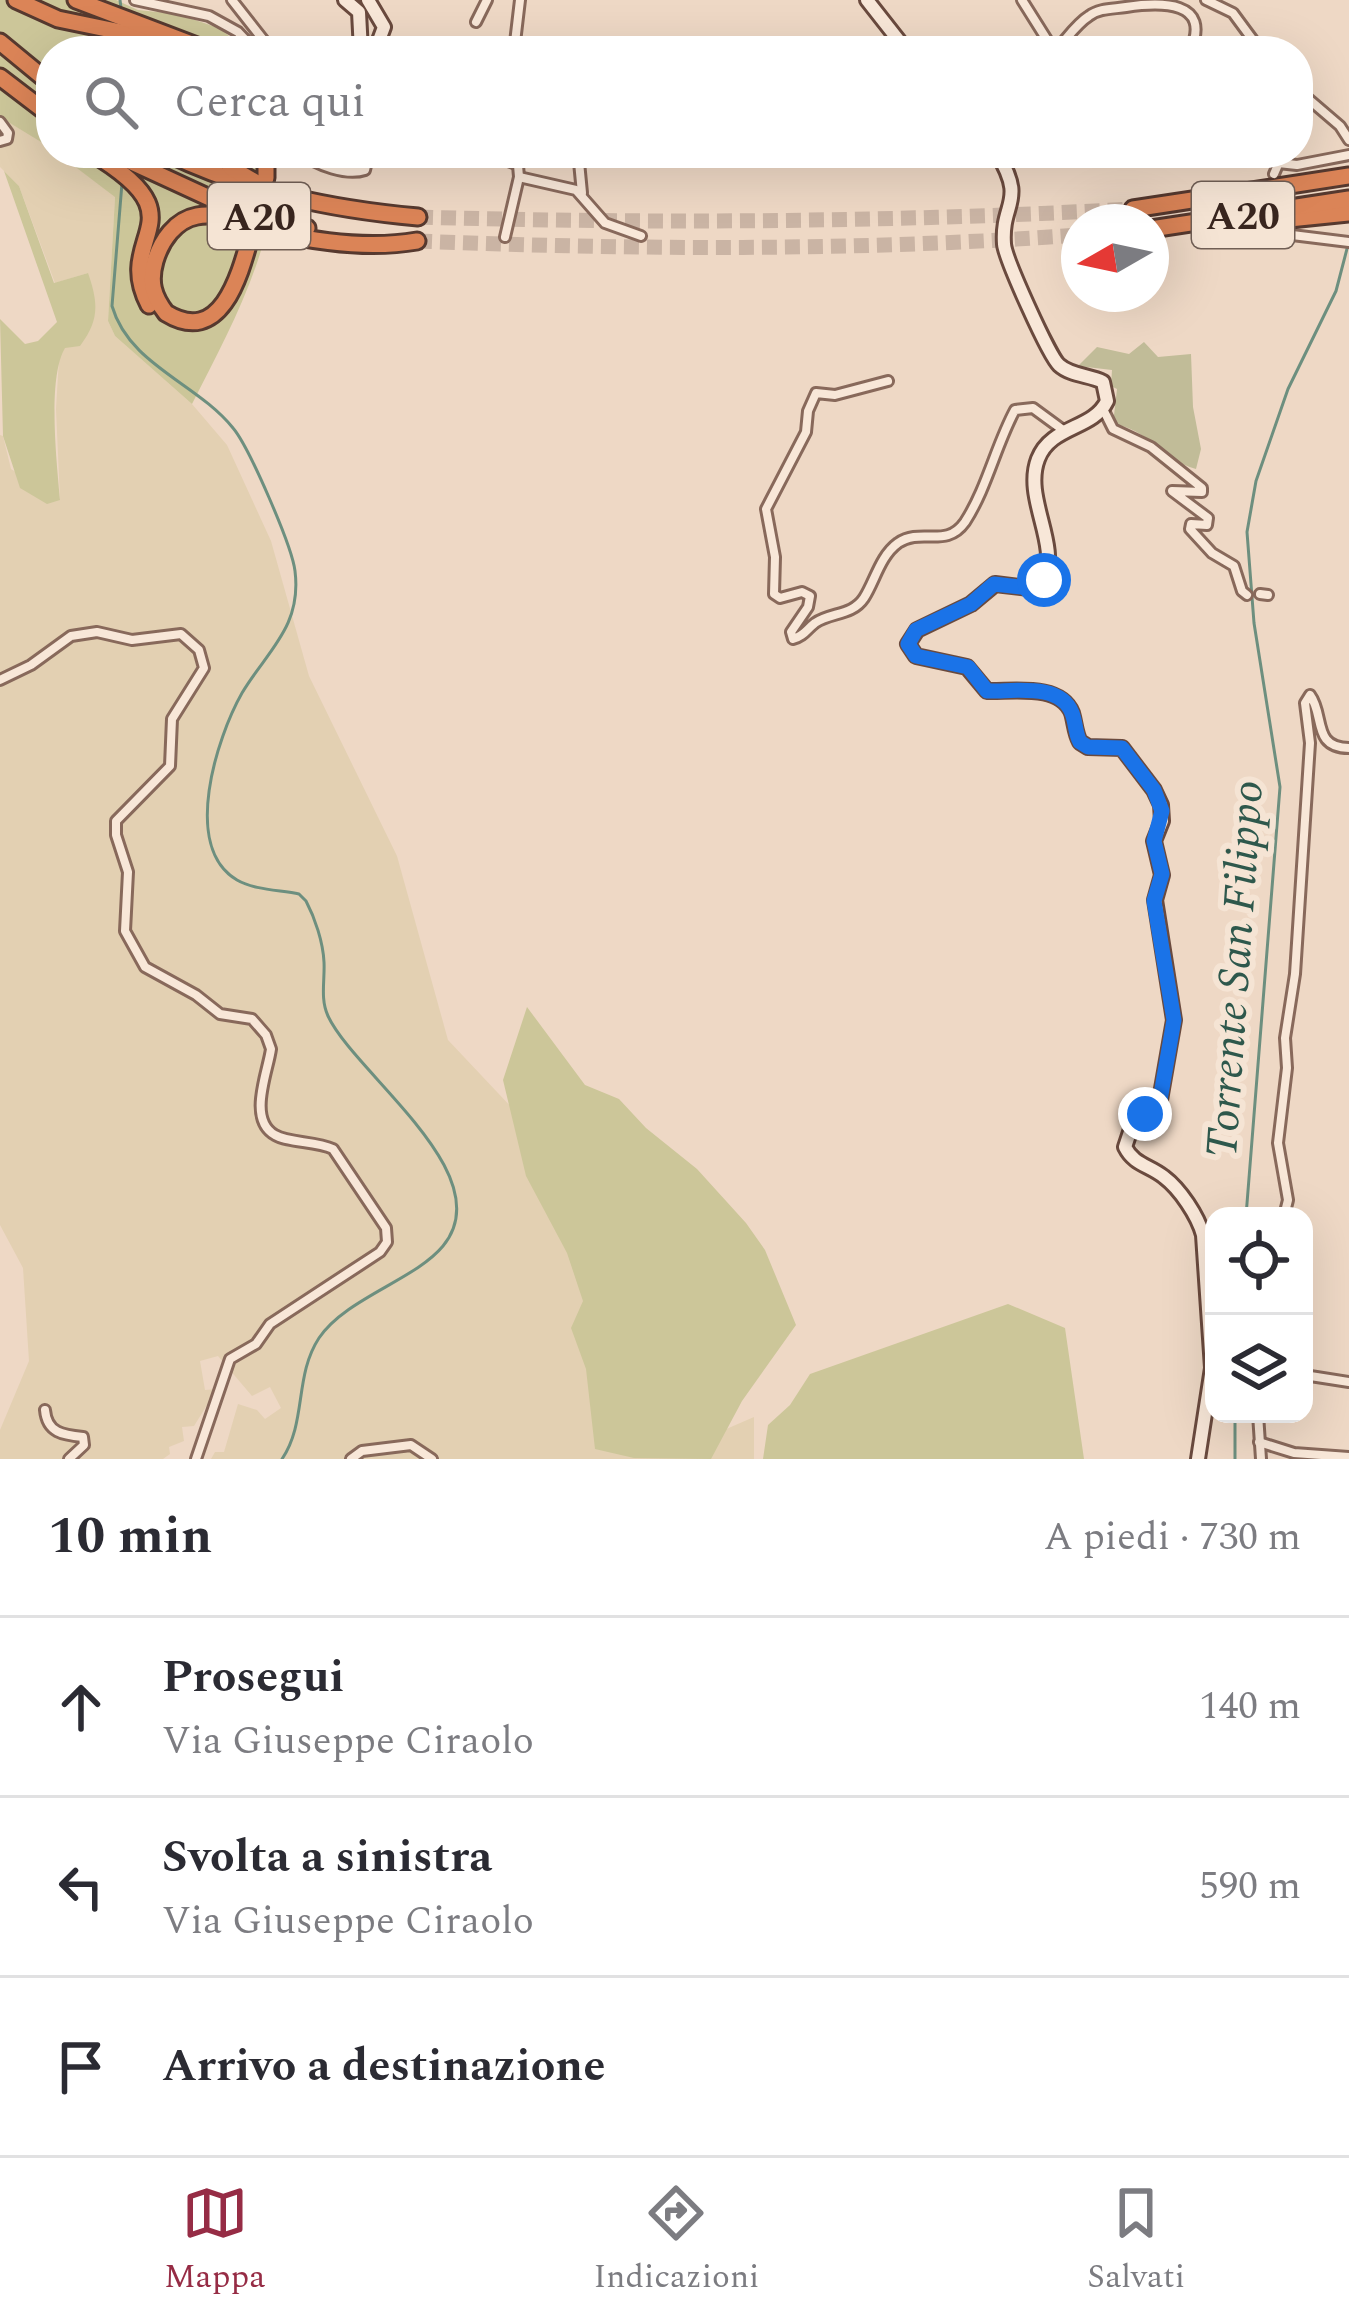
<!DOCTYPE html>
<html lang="it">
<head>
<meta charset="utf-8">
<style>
  :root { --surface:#fff; --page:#f2f2f3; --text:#2b2b33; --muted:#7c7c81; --line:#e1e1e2; --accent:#962c45 }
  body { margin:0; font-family:Spectral,serif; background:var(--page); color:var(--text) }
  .controls { position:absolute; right:36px; bottom:36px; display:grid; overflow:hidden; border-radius:24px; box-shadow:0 12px 48px #0002 }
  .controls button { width:108px; height:108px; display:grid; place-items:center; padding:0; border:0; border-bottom:3px solid var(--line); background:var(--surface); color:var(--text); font:60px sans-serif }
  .compass { position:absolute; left:1061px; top:204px; width:108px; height:108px; border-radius:50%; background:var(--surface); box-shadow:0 12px 48px #0002; rotate:261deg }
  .stop { position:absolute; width:36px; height:36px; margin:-27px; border:9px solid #1a73e8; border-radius:50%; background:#fff }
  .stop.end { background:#1a73e8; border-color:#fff; box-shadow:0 3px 12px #0008 }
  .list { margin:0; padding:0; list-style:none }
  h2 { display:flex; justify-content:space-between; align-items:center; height:156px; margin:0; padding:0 48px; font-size:51px }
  h2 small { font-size:39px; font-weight:400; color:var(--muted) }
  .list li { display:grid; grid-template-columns:78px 1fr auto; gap:36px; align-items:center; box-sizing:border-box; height:180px; padding:0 48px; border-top:3px solid var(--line) }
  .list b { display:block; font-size:45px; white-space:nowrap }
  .list p { margin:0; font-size:39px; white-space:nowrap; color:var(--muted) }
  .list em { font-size:39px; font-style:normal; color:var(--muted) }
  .icon { flex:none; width:66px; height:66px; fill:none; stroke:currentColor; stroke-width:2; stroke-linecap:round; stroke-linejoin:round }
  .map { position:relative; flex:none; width:1349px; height:1459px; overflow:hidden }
  .search { position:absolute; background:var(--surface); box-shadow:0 12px 48px #0002; left:36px; right:36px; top:36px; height:132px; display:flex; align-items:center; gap:30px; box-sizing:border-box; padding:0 42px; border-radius:48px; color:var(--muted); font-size:45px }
  .sheet { height:696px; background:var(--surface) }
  nav { display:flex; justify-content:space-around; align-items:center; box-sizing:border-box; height:168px; border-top:3px solid var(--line); background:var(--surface); font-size:33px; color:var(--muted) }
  nav a { display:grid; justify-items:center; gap:6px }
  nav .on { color:var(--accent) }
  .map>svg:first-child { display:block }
  .farmland { fill:#e3d0b2 }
  .green { fill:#ccc699 }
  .cemetery { fill:#c1bc98 }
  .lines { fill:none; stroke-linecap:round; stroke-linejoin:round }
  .stream { stroke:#6d8f7f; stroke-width:3 }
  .highway-tunnel { stroke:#cab4a4; stroke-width:15; stroke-dasharray:15 8; stroke-linecap:butt }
  .street-casing { stroke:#88695b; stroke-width:14 }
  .secondary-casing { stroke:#6a4a3e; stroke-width:18 }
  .highway-casing { stroke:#56392f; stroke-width:21 }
  .street { stroke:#f8e7d8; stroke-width:8 }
  .secondary { stroke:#f8e7d8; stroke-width:12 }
  .highway { stroke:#db8457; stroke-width:15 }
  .route { stroke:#1a73e8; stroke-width:15 }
  .labels { text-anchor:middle; stroke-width:12; stroke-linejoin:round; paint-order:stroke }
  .shield { fill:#f5e4d4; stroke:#715f55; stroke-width:3 }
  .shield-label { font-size:39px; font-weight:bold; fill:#39261f }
  .water-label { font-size:45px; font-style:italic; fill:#2e584c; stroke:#f5e4d4 }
</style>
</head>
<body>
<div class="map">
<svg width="1349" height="1459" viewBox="0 0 1349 1459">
  <rect width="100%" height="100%" fill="#eed8c5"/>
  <path class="farmland" d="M0,117L37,138L51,148V153H57L115,196L108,321L115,336L192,404L227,445L271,541L309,676L397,856L448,1040L582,1182L678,1450L754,1417V1459H211L215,1452H224L238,1404L257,1410L265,1419L281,1408L270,1387L252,1396L218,1356L200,1361L205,1390L217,1389L194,1426L182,1427L184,1441L169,1447L170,1454L163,1459H0V1430L29,1361L23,1268L0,1225V435L3,436L11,469L60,500L56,409L59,358L88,273L55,283L19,186L0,167Z"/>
  <g class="green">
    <path d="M0,0H116L138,10L177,14L219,28L248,51H51V148L0,117Z"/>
    <path d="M57,153H275C279,242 231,327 192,404L115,336L108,321L115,197Z"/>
    <path d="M4,171L19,186L54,283L88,273C98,302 100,320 80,346L65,348C47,378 57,464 60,500L47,504L20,488L3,436L0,319L25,344L38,341L57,322Z"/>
    <path d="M527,1007L585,1085L619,1099L646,1128L697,1169L746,1223L765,1250L796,1325L742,1401L711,1459L634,1458L595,1449L586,1369L571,1328L583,1301L567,1253L526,1176L503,1080Z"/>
    <path d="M1008,1304L1065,1328L1084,1459H763L768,1425L790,1405L810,1374Z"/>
  </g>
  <path class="cemetery" d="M1144,342L1158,357L1191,354L1193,407L1201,449L1196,469C1161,459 1149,429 1113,424L1117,389L1111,386L1112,370L1078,366L1097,347L1129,354Z"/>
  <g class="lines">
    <g class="stream">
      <path d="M120,0L121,8"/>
      <path d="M122,41V51"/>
      <path d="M122,183L112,306C129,365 197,383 233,428C249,447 292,546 295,571C302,627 267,651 242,693C217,737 181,847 237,880C254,890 280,890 299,894L306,901C315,918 323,942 324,962C325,980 320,999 328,1016C355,1074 502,1175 443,1246C415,1280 346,1298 319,1338C294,1376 307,1422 282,1459"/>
      <path d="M1246,1216L1280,787L1254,623L1247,532L1256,481L1288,389L1336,291L1348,245"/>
      <path d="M1235,1414V1459"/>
    </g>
    <g class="highway-tunnel">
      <path d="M418,217C657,224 895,222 1133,209"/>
      <path d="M417,241C638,250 858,251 1079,235"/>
    </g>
    <g class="street-casing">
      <g id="street">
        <path d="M135,0L209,16L238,32L256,51"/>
        <path d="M232,0L272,51"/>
        <path d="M1022,0L1054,51"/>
        <path d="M1206,0L1233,13L1261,51"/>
        <path d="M476,22L487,0"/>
        <path d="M514,51L520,0"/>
        <path d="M1055,51C1066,40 1076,24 1089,16C1099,8 1114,9 1126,7C1160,2 1213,0 1190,51"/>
        <path d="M1298,90L1340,126L1349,140"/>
        <path d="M0,122L8,133L7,139L0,141"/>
        <path d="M302,153C317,166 347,176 365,170L369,153"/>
        <path d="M488,153L516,164"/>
        <path d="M1185,153H1208"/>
        <path d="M579,162L582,193"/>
        <path d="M1278,163L1297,165L1349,155"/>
        <path d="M1274,174L1283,153"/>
        <path d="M519,177L576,190L605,223L641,236"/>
        <path d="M1278,228L1284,234L1349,242"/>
        <path d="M505,237L519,177L517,153"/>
        <path d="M888,381L835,395L816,393L808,411L806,432L766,509L775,557L774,594L780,598L802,592L810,596L808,607L791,632L793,639C804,636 806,630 815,623C831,612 852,616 864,598C875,581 880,556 898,543C922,527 946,549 965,522C987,488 996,445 1015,410L1033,408L1063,430"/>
        <path d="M1103,409L1113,429L1151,447L1202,488V492L1172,491L1208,518L1207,525L1191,524L1190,529L1212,553L1234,566L1242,591L1247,595"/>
        <path d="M1260,594L1268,595"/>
        <path d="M0,680L31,665L71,636L97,632L132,640L181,634L199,650L204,668L172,719L170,766L116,821V835L128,872L125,931L145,967L196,995L220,1014L252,1019L266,1035L271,1049C268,1072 247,1119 275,1135C288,1143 316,1141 333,1149L386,1228L387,1242L380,1252L270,1324L256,1344L230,1359L196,1459"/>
        <path d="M1284,1216L1288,1200L1278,1143L1287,1068L1285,1038L1295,974L1310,743L1305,703L1310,695C1325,715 1312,748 1349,748"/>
        <path d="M1304,1375L1349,1382"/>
        <path d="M45,1410C47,1433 63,1435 83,1437L84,1445L69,1459"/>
        <path d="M1258,1414L1261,1459"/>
        <path d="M1259,1442L1294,1453L1349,1457"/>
        <path d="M351,1459L362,1451L411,1445L432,1459"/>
      </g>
    </g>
    <g class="secondary-casing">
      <g id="secondary">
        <path d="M345,0L359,12L361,51"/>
        <path d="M368,0L384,27L375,51"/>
        <path d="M867,0L907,51"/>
        <path d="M997,153C1027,203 1001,201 1004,244C1005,258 1049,356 1059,365C1071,376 1090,375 1103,382L1107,401C1093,430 1051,425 1038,459C1023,498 1060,543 1044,580L1029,588L995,584L971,604L917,630L908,644L916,656L967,667L987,691C1012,692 1060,683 1072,713C1075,723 1075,733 1080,742L1088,747L1122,748L1154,790L1161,805L1162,821L1154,841L1162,875L1155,900L1174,1020L1160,1100L1131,1129L1125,1147C1134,1165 1149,1165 1164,1177C1180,1189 1198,1216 1203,1235L1212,1368L1198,1459"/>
      </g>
    </g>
    <g class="highway-casing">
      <g id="highway">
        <path d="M16,0L58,19L150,38L180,51"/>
        <path d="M76,0L210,51"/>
        <path d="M0,42L51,84"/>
        <path d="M0,77L51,116"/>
        <path d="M92,153C205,221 112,234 149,305"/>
        <path d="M112,153L227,206L307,228"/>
        <path d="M167,153C249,192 329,209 418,217"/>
        <path d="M219,153L233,169L257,183"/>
        <path d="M266,178V153"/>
        <path d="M1133,209L1349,176"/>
        <path d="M1261,222L1349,213"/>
        <path d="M1151,229L1349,199"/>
        <path d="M252,231C241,270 223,348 166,313C153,296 149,282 155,261C161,241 175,220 197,216C222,211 254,227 279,233C324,243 371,249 417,241"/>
      </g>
    </g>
    <use href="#street" class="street"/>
    <use href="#secondary" class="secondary"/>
    <use href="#highway" class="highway"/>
  </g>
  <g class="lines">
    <path class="route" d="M1044,580L1029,588L994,584L971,604L916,630L908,644L916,656L968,667L987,691C1012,692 1060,682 1072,713C1076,723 1075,733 1080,742L1088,747L1122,748L1154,790L1162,811L1154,841L1162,874L1154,901L1174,1020L1160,1100L1145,1114"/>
  </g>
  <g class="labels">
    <g class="shield">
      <rect x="1192" y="182" width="102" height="66" rx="9"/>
      <rect x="208" y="183" width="102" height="66" rx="9"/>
    </g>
    <g class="shield-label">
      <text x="1243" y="229">A20</text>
      <text x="259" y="230">A20</text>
    </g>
    <g class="water-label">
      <text transform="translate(1233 969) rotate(-86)" y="16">Torrente San Filippo</text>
    </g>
  </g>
</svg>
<div class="controls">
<button><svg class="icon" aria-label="locate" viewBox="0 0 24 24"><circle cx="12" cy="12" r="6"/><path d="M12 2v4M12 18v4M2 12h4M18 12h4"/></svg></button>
<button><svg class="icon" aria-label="layers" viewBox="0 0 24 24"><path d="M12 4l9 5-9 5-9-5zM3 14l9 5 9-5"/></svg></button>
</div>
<svg class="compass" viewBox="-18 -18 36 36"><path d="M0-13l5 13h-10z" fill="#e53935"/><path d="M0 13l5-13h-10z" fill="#7c7c81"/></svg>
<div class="stop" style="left:1044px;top:580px"></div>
<div class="stop end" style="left:1145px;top:1114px"></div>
<div class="search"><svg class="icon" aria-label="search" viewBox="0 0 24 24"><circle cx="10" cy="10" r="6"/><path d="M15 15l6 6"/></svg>Cerca qui</div>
</div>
<section class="sheet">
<h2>10 min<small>A piedi · 730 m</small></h2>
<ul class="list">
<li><svg class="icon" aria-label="ahead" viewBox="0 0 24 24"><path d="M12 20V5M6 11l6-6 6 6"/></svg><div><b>Prosegui</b><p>Via Giuseppe Ciraolo</p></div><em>140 m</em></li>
<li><svg class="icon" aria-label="left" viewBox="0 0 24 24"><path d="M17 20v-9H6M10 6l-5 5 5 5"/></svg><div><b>Svolta a sinistra</b><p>Via Giuseppe Ciraolo</p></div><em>590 m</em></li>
<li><svg class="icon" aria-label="arrive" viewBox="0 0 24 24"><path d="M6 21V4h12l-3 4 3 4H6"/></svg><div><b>Arrivo a destinazione</b></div></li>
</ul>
</section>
<nav>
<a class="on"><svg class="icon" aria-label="map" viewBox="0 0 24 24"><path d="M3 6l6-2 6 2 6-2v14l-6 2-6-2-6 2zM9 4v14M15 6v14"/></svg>Mappa</a>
<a><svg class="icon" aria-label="directions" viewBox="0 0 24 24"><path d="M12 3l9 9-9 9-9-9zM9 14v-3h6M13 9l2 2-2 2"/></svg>Indicazioni</a>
<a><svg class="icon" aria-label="saved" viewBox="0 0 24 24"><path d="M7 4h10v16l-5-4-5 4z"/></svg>Salvati</a>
</nav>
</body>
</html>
